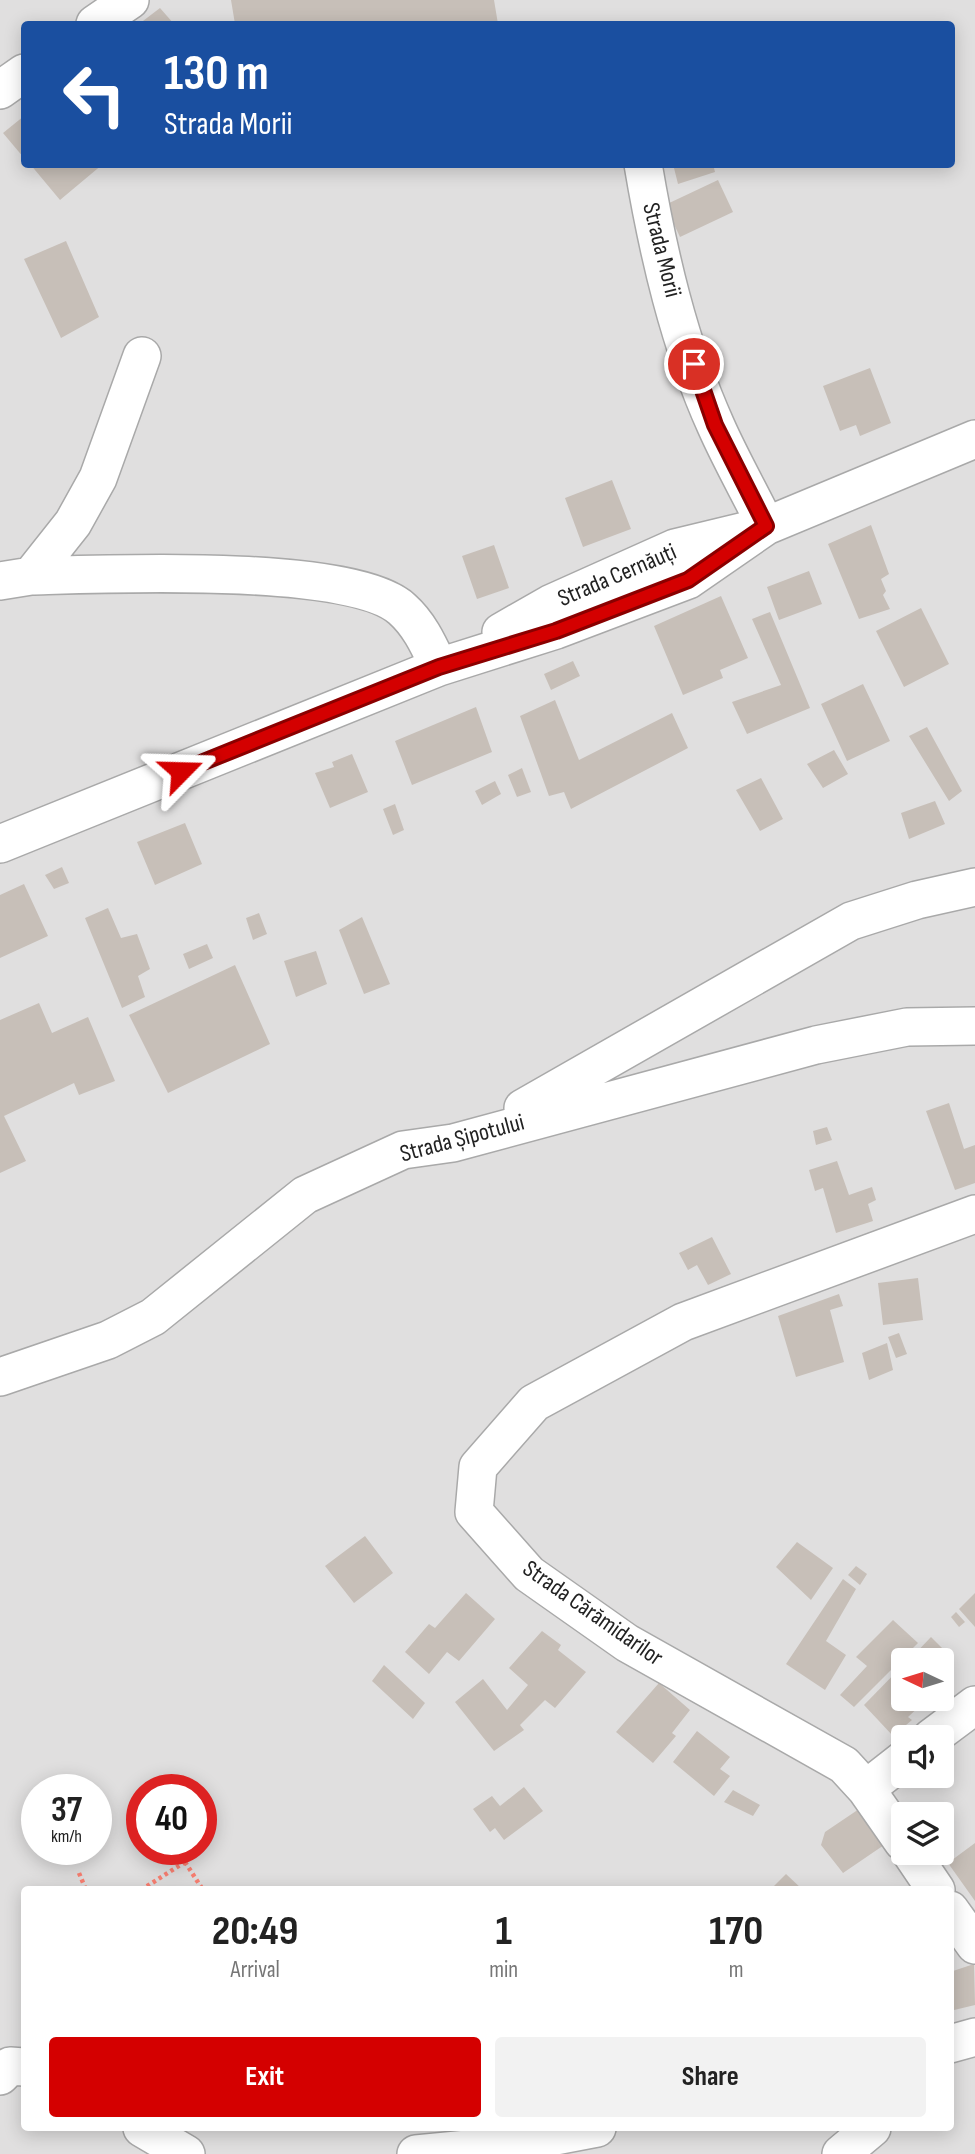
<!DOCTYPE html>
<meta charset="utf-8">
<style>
body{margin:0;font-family:"Sofia Sans Condensed",sans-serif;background:#f2f2f2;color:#222;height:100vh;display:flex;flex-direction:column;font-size:26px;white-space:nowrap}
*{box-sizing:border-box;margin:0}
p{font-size:23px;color:#767676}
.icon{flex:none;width:38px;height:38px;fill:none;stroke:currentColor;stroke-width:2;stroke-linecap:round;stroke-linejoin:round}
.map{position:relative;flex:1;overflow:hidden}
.side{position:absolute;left:21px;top:1886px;width:933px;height:245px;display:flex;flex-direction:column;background:#fff;border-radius:7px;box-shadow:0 4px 18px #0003}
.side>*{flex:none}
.top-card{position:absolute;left:21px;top:21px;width:934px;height:147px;border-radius:7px;box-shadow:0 4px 18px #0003;background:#1a4fa0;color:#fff;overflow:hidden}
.needle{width:46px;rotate:274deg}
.tools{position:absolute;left:891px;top:1648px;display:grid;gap:14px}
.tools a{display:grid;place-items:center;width:63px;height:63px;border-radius:7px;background:#fff;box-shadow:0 4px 18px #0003;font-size:35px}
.speed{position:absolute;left:21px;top:1774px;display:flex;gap:14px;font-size:35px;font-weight:700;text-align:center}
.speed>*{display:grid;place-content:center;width:91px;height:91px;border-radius:50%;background:#fff;box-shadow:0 4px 18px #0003;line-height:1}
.speed small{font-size:18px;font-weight:400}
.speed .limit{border:10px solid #d22;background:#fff;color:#111}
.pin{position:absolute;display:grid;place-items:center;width:60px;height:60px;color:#fff;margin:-30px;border:4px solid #fff;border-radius:50%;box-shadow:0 2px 7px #0007}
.me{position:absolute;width:77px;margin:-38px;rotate:68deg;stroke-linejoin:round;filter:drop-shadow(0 0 5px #0008)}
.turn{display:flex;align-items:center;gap:24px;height:147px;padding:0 28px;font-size:32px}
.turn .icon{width:91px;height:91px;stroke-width:2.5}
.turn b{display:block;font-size:49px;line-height:60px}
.eta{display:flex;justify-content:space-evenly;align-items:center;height:119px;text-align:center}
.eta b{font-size:42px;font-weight:700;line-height:49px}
.primary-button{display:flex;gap:14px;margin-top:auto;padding:14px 28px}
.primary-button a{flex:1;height:80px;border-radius:7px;background:#d40000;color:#fff;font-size:28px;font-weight:700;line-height:80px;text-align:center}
.primary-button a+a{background:#f2f2f2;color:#222}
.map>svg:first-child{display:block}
</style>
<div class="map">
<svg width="975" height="2154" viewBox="0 0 975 2154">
<rect width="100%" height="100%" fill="#f2efe9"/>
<!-- residential -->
<path fill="#e0dfdf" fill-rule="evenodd" d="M0,0H975V2154H0ZM24,24H952V164H24ZM903,1661H942V1699H903ZM903,1738H942V1776H903ZM37,1790H96V1850H37ZM142,1790H201V1850H142ZM903,1815H942V1853H903ZM24,1890H950V2128H24Z"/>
<!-- building -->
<path fill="#c7bfb8" d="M231,0H494L498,24H235Z
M160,8L174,24H139Z
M24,116V158L3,133Z
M30,164H103L60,200Z
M673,164H713L715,172L678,184Z
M718,180L733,212L680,237L665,205Z
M66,241L99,317L61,338L24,259Z
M870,368L891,423L860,436L856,425L840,431L823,386Z
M612,480L631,529L583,547L565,498Z
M871,525L889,574L881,579L886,591L883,595L890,609L859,619L828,544Z
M494,545L509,588L477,599L462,556Z
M809,571L822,604L779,620L767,587Z
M721,596L748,658L720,670L723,678L683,695L654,626Z
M921,608L949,664L904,687L876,631Z
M770,612L810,708L747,734L732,702L781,685L752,619Z
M573,661L580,676L551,690L544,674Z
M863,684L890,741L847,761L821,704Z
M555,700L579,760L672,713L688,748L571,809L564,792L549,796L520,716Z
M476,707L492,752L412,785L395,741Z
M927,727L962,791L949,801L909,736Z
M834,750L848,774L823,788L807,764Z
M352,754L368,792L330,808L315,773L334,767L332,762Z
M522,768L531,792L517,797L508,775Z
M761,778L783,819L760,831L736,790Z
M495,781L501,794L482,805L475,791Z
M935,801L945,824L909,839L901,813Z
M395,804L404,830L393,835L383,809Z
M185,823L202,864L155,885L137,842Z
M62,867L69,883L54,889L45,875Z
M24,884L48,936L0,958V895Z
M108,908L121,938L137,934L150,969L138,976L145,997L122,1008L85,918Z
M259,913L267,934L253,940L246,918Z
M362,917L390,984L364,994L339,930Z
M207,944L213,958L189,969L183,954Z
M316,951L327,984L296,997L284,961Z
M235,965L270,1044L168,1093L129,1015Z
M39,1003L52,1033L88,1017L115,1081L79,1095L74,1083L4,1116L26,1161L0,1173V1020Z
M949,1103L964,1149L975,1145V1183L955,1190L926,1111Z
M827,1127L832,1140L816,1145L813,1131Z
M837,1161L849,1195L872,1187L876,1200L868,1204L873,1221L836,1233L823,1188L815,1191L809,1170Z
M712,1237L731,1274L708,1285L697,1265L688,1270L679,1253Z
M918,1278L923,1320L883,1325L878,1283Z
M839,1294L843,1306L830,1310L844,1362L796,1377L778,1316Z
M899,1333L907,1354L896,1358L888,1337Z
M887,1343L893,1370L869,1380L862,1353Z
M365,1536L393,1573L354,1603L325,1566Z
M797,1542L833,1568L811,1600L776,1567Z
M856,1566L867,1574L860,1585L848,1575Z
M843,1579L856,1589L826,1641L846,1655L825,1690L786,1664Z
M466,1593L495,1619L459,1661L447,1652L429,1674L405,1652L429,1624L435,1628Z
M975,1593V1627L959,1609Z
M956,1612L965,1622L959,1627L951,1617Z
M893,1620L918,1643L854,1707L840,1695L867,1666L856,1657Z
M542,1631L561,1645L558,1650L586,1672L555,1708L545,1700L520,1725L524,1730L494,1751L455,1702L483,1679L507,1710L528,1685L509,1668Z
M931,1637L948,1654L942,1661H908Z
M384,1665L425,1703L413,1719L372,1681Z
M903,1665V1699H921L923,1703L908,1717L912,1720L893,1736L864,1705Z
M659,1683L690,1710L672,1733L676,1736L653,1763L616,1732Z
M697,1731L730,1757L720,1769L730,1776L714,1796L673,1762Z
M524,1787L543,1811L504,1840L495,1828L490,1832L473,1809L492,1796L500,1806Z
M733,1790L760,1805L753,1816L724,1802Z
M862,1807L887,1843L843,1873L821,1845L825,1832Z
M975,1843V1901L948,1863Z
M786,1874L803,1890H770Z
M974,1964L975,2005L950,2011V1972Z"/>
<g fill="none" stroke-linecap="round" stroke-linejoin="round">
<defs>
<path id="minor" d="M95,24L130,0
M0,90L24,73
M643,164C658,253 679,344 716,426C731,460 750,493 766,526
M31,576L73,523L98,478L142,356
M0,581L31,576C104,574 352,563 402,609C420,625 429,646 439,667
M501,632L550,604L675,548L766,526L975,439
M0,844L439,667L556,630L688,580L766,526
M523,1108L851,921L917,900L975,887
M0,1377L108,1340L153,1317L305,1195L403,1150L453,1143L816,1045L907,1027L975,1026
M931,1738L975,1705
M866,1789L903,1760
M903,1842L866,1789L844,1765L627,1643L529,1574L474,1512L478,1467L534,1403L683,1322L975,1214
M911,1853L936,1890
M950,1910L975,1945
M950,2044L975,2037
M0,2076L10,2066L24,2067
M142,2128L186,2154
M416,2154L509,2145L597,2128
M841,2154L872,2128"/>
</defs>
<!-- minor casing -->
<use href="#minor" stroke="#a9a9a9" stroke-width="40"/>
<!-- path -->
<path stroke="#fa8072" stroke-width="4.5" stroke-dasharray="3.5 3.5" stroke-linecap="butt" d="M185,1862L203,1890
M79,1873L86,1890
M141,1890L185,1862L178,1850"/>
<!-- minor -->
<use href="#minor" stroke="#fff" stroke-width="37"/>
</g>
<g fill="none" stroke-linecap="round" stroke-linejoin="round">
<defs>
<path id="route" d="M181,771L439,667L556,631L688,580L766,526L715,425L694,364"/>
</defs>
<!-- route casing -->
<use href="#route" stroke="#8a0000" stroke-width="18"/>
<!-- route -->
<use href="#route" stroke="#d40000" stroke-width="12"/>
</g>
<g text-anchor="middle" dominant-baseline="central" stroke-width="7" stroke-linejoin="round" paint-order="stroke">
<!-- street labels -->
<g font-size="24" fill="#222" stroke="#fff">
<text transform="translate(662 250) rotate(76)">Strada Morii</text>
<text transform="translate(617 575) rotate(-23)">Strada Cernăuți</text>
<text transform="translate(462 1138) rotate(-15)">Strada Șipotului</text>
<text transform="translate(593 1613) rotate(35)">Strada Cărămidarilor</text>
</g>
</g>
</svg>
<div class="tools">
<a><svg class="needle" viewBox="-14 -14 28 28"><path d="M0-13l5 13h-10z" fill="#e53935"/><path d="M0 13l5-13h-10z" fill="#767676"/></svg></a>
<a><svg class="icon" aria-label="sound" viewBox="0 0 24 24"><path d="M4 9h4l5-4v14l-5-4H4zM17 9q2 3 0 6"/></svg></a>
<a><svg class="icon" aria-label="layers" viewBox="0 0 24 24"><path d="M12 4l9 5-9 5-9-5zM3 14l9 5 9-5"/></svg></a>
</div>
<div class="speed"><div>37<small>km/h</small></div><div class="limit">40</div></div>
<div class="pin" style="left:694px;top:364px;background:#d93025"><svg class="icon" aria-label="arrive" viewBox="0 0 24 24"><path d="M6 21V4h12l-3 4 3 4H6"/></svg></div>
<svg class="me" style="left:181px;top:771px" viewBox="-20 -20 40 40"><path d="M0-17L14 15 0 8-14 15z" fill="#d40000" stroke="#fff" stroke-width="4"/></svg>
<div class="top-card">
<div class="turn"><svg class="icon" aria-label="left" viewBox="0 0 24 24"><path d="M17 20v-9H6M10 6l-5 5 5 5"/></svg><div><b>130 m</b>Strada Morii</div></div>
</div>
<section class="side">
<div class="eta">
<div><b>20:49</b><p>Arrival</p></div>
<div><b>1</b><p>min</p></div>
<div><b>170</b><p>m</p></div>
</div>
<div class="primary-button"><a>Exit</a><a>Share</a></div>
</section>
</div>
